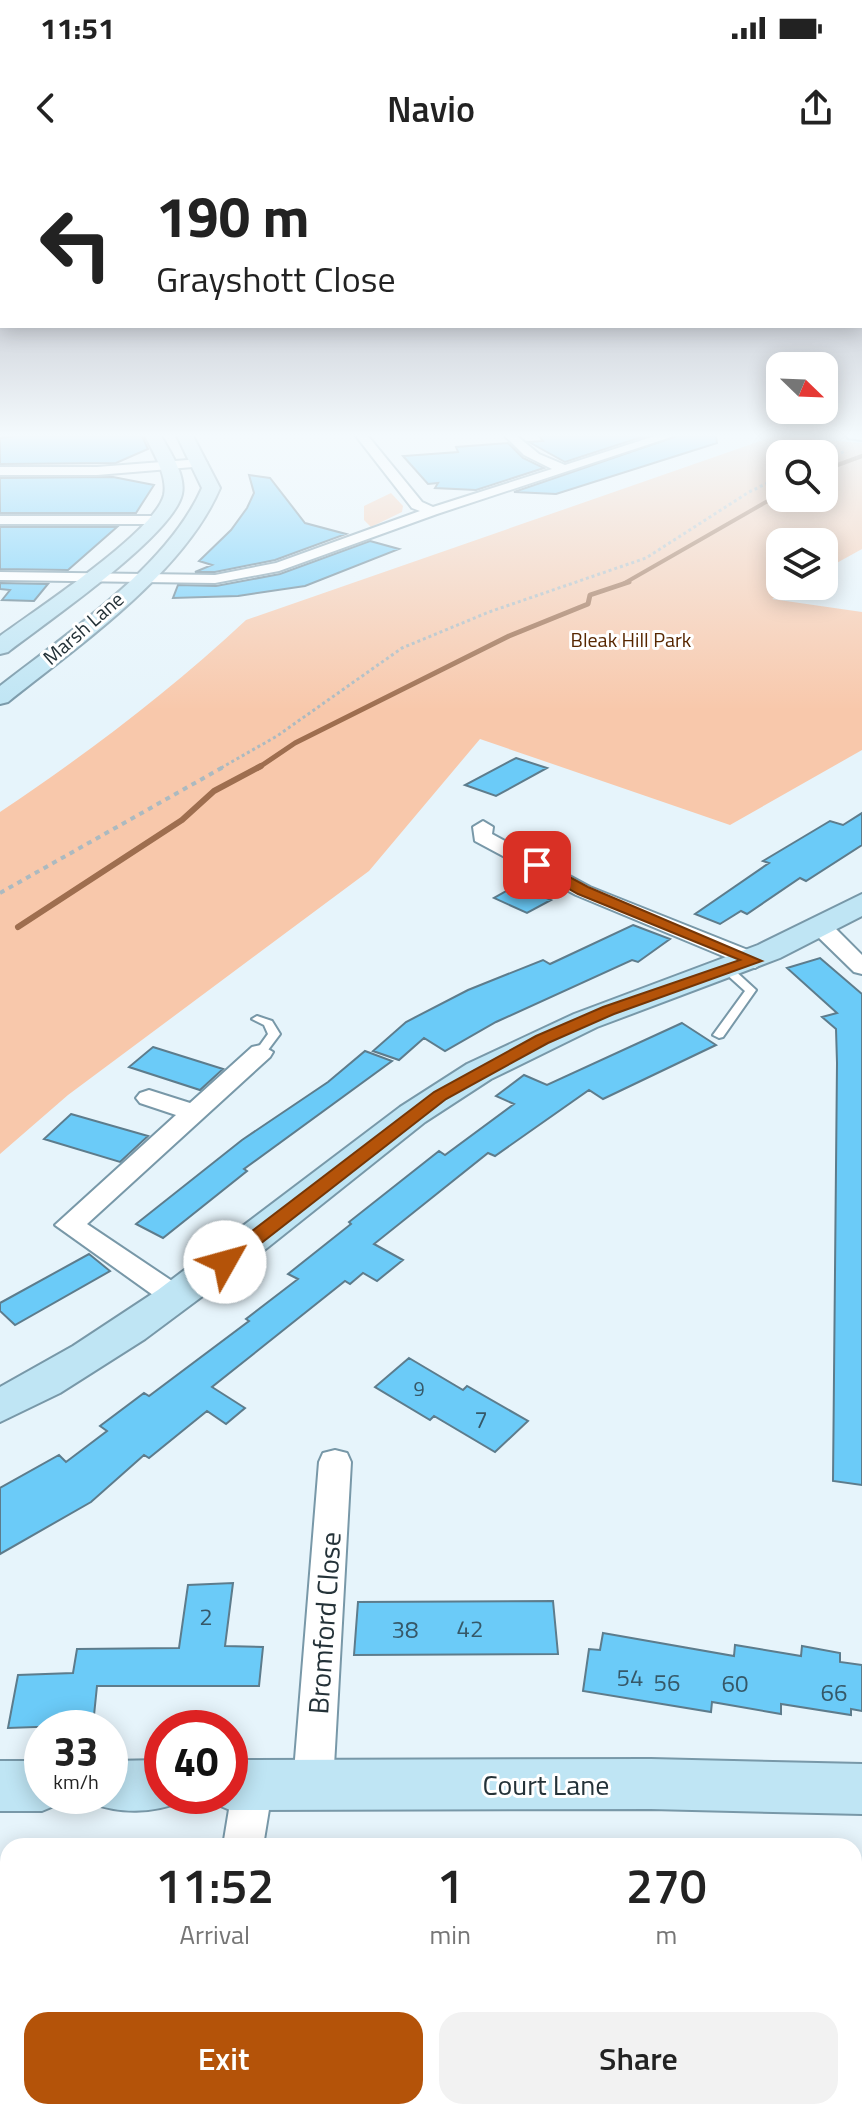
<!DOCTYPE html>
<style>
body{margin:0;font-family:"Titillium Web",sans-serif;background:#f2f2f2;color:#222;height:100vh;display:flex;flex-direction:column;font-size:30px;white-space:nowrap}
*{box-sizing:border-box;margin:0}
p{font-size:26px;color:#767676}
.icon{flex:none;width:44px;height:44px;fill:none;stroke:currentColor;stroke-width:2;stroke-linecap:round;stroke-linejoin:round}
.map{position:relative;flex:1;overflow:hidden}
.drawer{position:absolute;left:0px;top:1678px;width:862px;height:282px;display:flex;flex-direction:column;background:#fff;border-radius:24px 24px 0 0;box-shadow:0 4px 20px #0003}
.drawer>*{flex:none}
.hud{position:absolute;left:0px;top:0px;width:862px;height:168px;box-shadow:0 4px 20px #0003;background:#fff;color:#222;overflow:hidden}
.needle{width:52px;rotate:113deg}
.tools{position:absolute;left:766px;top:192px;display:grid;gap:16px}
.tools a{display:grid;place-items:center;width:72px;height:72px;border-radius:16px;background:#fff;box-shadow:0 4px 20px #0003;font-size:40px}
.speed{position:absolute;left:24px;top:1550px;display:flex;gap:16px;font-size:40px;font-weight:700;text-align:center}
.speed>*{display:grid;place-content:center;width:104px;height:104px;border-radius:50%;background:#fff;box-shadow:0 4px 20px #0003;line-height:1}
.speed small{font-size:20px;font-weight:400}
.speed .limit{border:12px solid #d22;background:#fff;color:#111}
.pin{position:absolute;display:grid;place-items:center;width:68px;height:68px;color:#fff;margin:-34px;border-radius:16px;box-shadow:0 4px 12px #0006}
.me{position:absolute;width:88px;margin:-44px;rotate:52deg;stroke-linejoin:round;filter:drop-shadow(0 0 6px #0008)}
.turn{display:flex;align-items:center;gap:28px;height:168px;padding:0 24px;font-size:36px}
.turn .icon{width:104px;height:104px;stroke-width:2.5}
.turn b{display:block;font-size:56px;line-height:68px}
.eta{display:flex;justify-content:space-evenly;align-items:center;height:136px;text-align:center}
.eta b{font-size:48px;font-weight:600;line-height:56px}
.cta{display:flex;gap:16px;margin-top:auto;padding:16px 24px}
.cta a{flex:1;height:92px;border-radius:24px;background:#b45309;color:#fff;font-size:32px;font-weight:600;line-height:92px;text-align:center}
.cta a+a{background:#f2f2f2;color:#222}
.status{display:flex;justify-content:space-between;align-items:center;height:56px;padding:0 40px;background:#fff;direction:ltr}
.status svg{height:22px;fill:currentColor}
header{display:flex;justify-content:space-between;align-items:center;height:104px;padding:0 24px;background:#fff;font-size:36px;font-weight:600}
.map>svg:first-child{display:block}
</style>
<div class="status"><b>11:51</b><svg viewBox="0 0 49 12"><path d="M0 12V9h3v3zM5 12V6h3v6zM10 12V3h3v9zM15 12V0h3v12zM26 1h20v11H26zM47 4h2v5h-2z"/></svg></div>
<header><svg class="icon" aria-label="back" viewBox="0 0 24 24"><path d="M15 5l-7 7 7 7"/></svg>Navio<svg class="icon" aria-label="share" viewBox="0 0 24 24"><path d="M12 15V3M7 8l5-5 5 5M5 13v7h14v-7"/></svg></header>
<div class="map">
<svg width="862" height="1959" viewBox="0 0 862 1959">
<rect width="100%" height="100%" fill="#e6f4fb"/>
<!-- green -->
<path fill="#f8c8ab" fill-rule="evenodd" d="M775,276L862,283V389L824,410V382H780V426H795L772,439L862,452V590L730,665L480,579L369,711L68,935L0,994V652C88,593 169,532 246,460ZM780,294H824V338H780Z
M391,333L403,346L402,352L371,367L364,360V346Z"/>
<g fill="none" stroke-linecap="round" stroke-linejoin="round">
<!-- stream-far2 -->
<path stroke="#9e6e4f" stroke-width="4" d="M824,310L862,296
M623,424L780,334"/>
<!-- stream-far1 -->
<path stroke="#9e6e4f" stroke-width="5" d="M258,608L295,583L509,476L588,444L590,435L629,422"/>
<!-- stream -->
<path stroke="#9e6e4f" stroke-width="6" d="M18,767L182,660L214,631L261,606"/>
</g>
<!-- building -->
<path fill="#6bcbf8" stroke="#5d7c8c" stroke-width="2" d="M15,276H142L148,289L116,303L0,304V278Z
M539,276H645L565,302L529,282L543,281Z
M677,276H716L717,283L556,334L514,332Z
M508,283L523,298L544,308L476,330L435,328L438,323L428,324L403,296L458,292L456,287Z
M249,315L270,318L305,363L346,374L275,400L215,412H195L212,405L199,401L231,370L247,348L254,333Z
M113,317L154,325L136,353H0V318Z
M0,367H117L68,410L0,409Z
M370,381L399,389L305,426L238,436L173,438L178,425L216,426L280,414Z
M0,423L48,424L34,441L2,440L10,430L0,429Z
M516,598L547,608L496,636L465,625Z
M862,653V685L806,721L800,718L747,754L741,751L720,764L695,754L769,703L763,701L830,661L843,665Z
M517,725L551,740L527,753L494,738Z
M633,765L670,779L638,802L632,800L496,862L445,891L424,878L399,900L373,891L406,862L468,830L543,800L550,804Z
M820,798L862,834V1325L833,1321L837,903L836,869L822,857L837,853L787,808Z
M682,863L716,885L603,939L589,930L495,996L488,993L374,1084L403,1100L377,1121L363,1113L350,1124L345,1121L212,1227L245,1248L226,1264L207,1251L149,1298L144,1295L91,1342L0,1394V1328L59,1295L66,1302L107,1271L100,1266L144,1233L149,1236L249,1161L246,1159L298,1119L288,1114L351,1064L349,1062L439,991L445,995L514,944L496,936L524,915L547,925Z
M153,887L223,909L200,930L129,907Z
M365,891L392,901L244,1009L247,1011L163,1078L136,1064L242,980L328,922Z
M71,954L148,976L120,1002L44,979Z
M89,1094L110,1111L15,1165L0,1151V1143Z
M409,1198L463,1230L467,1226L528,1261L495,1292L434,1256L430,1260L375,1227Z
M233,1423L225,1486L263,1487L259,1526H97L93,1565L8,1568L18,1515L73,1513L77,1489L179,1488L188,1425Z
M553,1441L558,1494L354,1495L358,1442Z
M603,1473L734,1496L735,1485L801,1496L802,1486L840,1493V1502L862,1505V1551L851,1549V1555L781,1544V1554L712,1542L711,1552L583,1531L589,1489L600,1490Z"/>
<g fill="none" stroke-linecap="round" stroke-linejoin="round">
<defs>
<path id="lane" d="M728,807L732,808L756,830L723,877L719,878L713,875L745,831L724,812L723,810Z
M257,856L272,861L280,874L265,894L261,895L255,892L268,874L264,865L252,859Z"/>
<path id="street" d="M356,276H368L422,342L433,347L552,309L524,295L505,276H517L539,294L565,305L655,276H674L437,354L279,411L215,423L0,420V412L215,415L276,403L420,351L412,348Z
M846,276H862V280L848,278Z
M201,299L207,303L205,306L97,315H0V307H97Z
M0,356H158L165,360L158,364H0Z
M483,661L493,667L492,674L590,727L763,796L766,801L755,808L747,806L576,735L475,681L473,667Z
M823,762L831,764L862,795V814L854,812L815,774L812,769Z
M261,885L273,892L270,897L87,1064L187,1131L192,1138L187,1145L177,1148L167,1145L55,1065L176,955L140,943L136,938L140,933L149,930L190,943L252,887Z
M335,1290L347,1293L351,1302L333,1624L327,1637L313,1642L299,1637L293,1624L319,1302L323,1293Z
M253,1607L267,1612L273,1625L263,1686H223L233,1625L239,1612Z
M103,1952H149L146,1959H100Z"/>
<path id="secondary" d="M145,276H161C170,292 186,315 182,334C173,376 45,463 8,492L0,494V476C34,451 155,372 164,335C168,316 153,292 145,276Z
M177,276H193L220,328C184,413 79,485 8,542L0,544V526C67,474 168,406 202,328Z
M862,734V756L780,798L597,867L491,919L425,962L267,1088L145,1179L60,1233L0,1262V1227L73,1186L158,1130L400,947L467,904L574,854L758,785Z
M651,1599L862,1604V1654L651,1649L230,1650L211,1642L208,1636H230V1600Z
M162,1600V1636H184L181,1642C153,1653 120,1654 91,1643L87,1636H110V1601Z
M0,1601H42V1636H65L61,1643L42,1651H0Z"/>
</defs>
<!-- lane casing -->
<use href="#lane" stroke="#7898a8" stroke-width="4"/>
<!-- street casing -->
<use href="#street" stroke="#7898a8" stroke-width="4"/>
<!-- secondary casing -->
<use href="#secondary" stroke="#7898a8" stroke-width="4"/>
<!-- path-far1 -->
<path stroke="#acbac0" stroke-width="3" stroke-dasharray="3 3" stroke-linecap="butt" d="M818,288L837,286
M824,299L846,291
M221,608L277,576L402,488L489,452L646,398L749,332L780,317"/>
<!-- path -->
<path stroke="#acbac0" stroke-width="4" stroke-dasharray="5 5" stroke-linecap="butt" d="M0,733L225,606"/>
<!-- lane -->
<use href="#lane" fill="#fff" fill-rule="evenodd"/>
<!-- street -->
<use href="#street" fill="#fff" fill-rule="evenodd"/>
<!-- secondary -->
<use href="#secondary" fill="#bfe5f4" fill-rule="evenodd"/>
</g>
<!-- sky -->
<linearGradient id="sky" x2="0" y2="1"><stop stop-color="#9fa2af"/><stop offset="0.5" stop-color="#f4fafd"/><stop offset="1" stop-color="#f4fafd" stop-opacity="0"/></linearGradient>
<rect width="862" height="550" fill="url(#sky)"/>
<!-- route -->
<path fill="#b45309" stroke="#753606" stroke-width="2" d="M532,702H542L588,727L762,801L614,854L548,883L446,939L232,1106H218L215,1102L218,1097L434,932L536,876L603,847L740,800L578,734L532,708Z"/>
<g text-anchor="middle" dominant-baseline="central" stroke-width="6" stroke-linejoin="round" paint-order="stroke">
<!-- far-street labels -->
<g font-size="20" fill="#243238" stroke="#fff">
<text transform="translate(83 468) rotate(-41)">Marsh Lane</text>
</g>
<!-- far-park labels -->
<g font-size="20" fill="#572701" stroke="#fff">
<text x="631" y="479">Bleak Hill Park</text>
</g>
<!-- number labels -->
<g font-size="20" fill="#365868">
<text x="419" y="1228">9</text>
</g>
<!-- near-number labels -->
<g font-size="24" fill="#365868">
<text x="481" y="1259">7</text>
<text x="206" y="1456">2</text>
<text x="470" y="1468">42</text>
<text x="405" y="1469">38</text>
<text x="630" y="1517">54</text>
<text x="667" y="1522">56</text>
<text x="735" y="1523">60</text>
<text x="834" y="1532">66</text>
</g>
<!-- near-street labels -->
<g font-size="28" fill="#243238" stroke="#fff">
<text transform="translate(324 1463) rotate(-86)">Bromford Close</text>
<text x="546" y="1624">Court Lane</text>
</g>
</g>
</svg>
<div class="tools">
<a><svg class="needle" viewBox="-14 -14 28 28"><path d="M0-13l5 13h-10z" fill="#e53935"/><path d="M0 13l5-13h-10z" fill="#767676"/></svg></a>
<a><svg class="icon" aria-label="search" viewBox="0 0 24 24"><circle cx="10" cy="10" r="6"/><path d="M15 15l6 6"/></svg></a>
<a><svg class="icon" aria-label="layers" viewBox="0 0 24 24"><path d="M12 4l9 5-9 5-9-5zM3 14l9 5 9-5"/></svg></a>
</div>
<div class="speed"><div>33<small>km/h</small></div><div class="limit">40</div></div>
<div class="pin" style="left:537px;top:705px;background:#d93025"><svg class="icon" aria-label="arrive" viewBox="0 0 24 24"><path d="M6 21V4h12l-3 4 3 4H6"/></svg></div>
<svg class="me" style="left:225px;top:1102px" viewBox="-20 -20 40 40"><circle r="19" fill="#fff"/><path d="M0-13L10 11 0 6-10 11z" fill="#b45309"/></svg>
<div class="hud">
<div class="turn"><svg class="icon" aria-label="left" viewBox="0 0 24 24"><path d="M17 20v-9H6M10 6l-5 5 5 5"/></svg><div><b>190 m</b>Grayshott Close</div></div>
</div>
<section class="drawer">
<div class="eta">
<div><b>11:52</b><p>Arrival</p></div>
<div><b>1</b><p>min</p></div>
<div><b>270</b><p>m</p></div>
</div>
<div class="cta"><a>Exit</a><a>Share</a></div>
</section>
</div>
